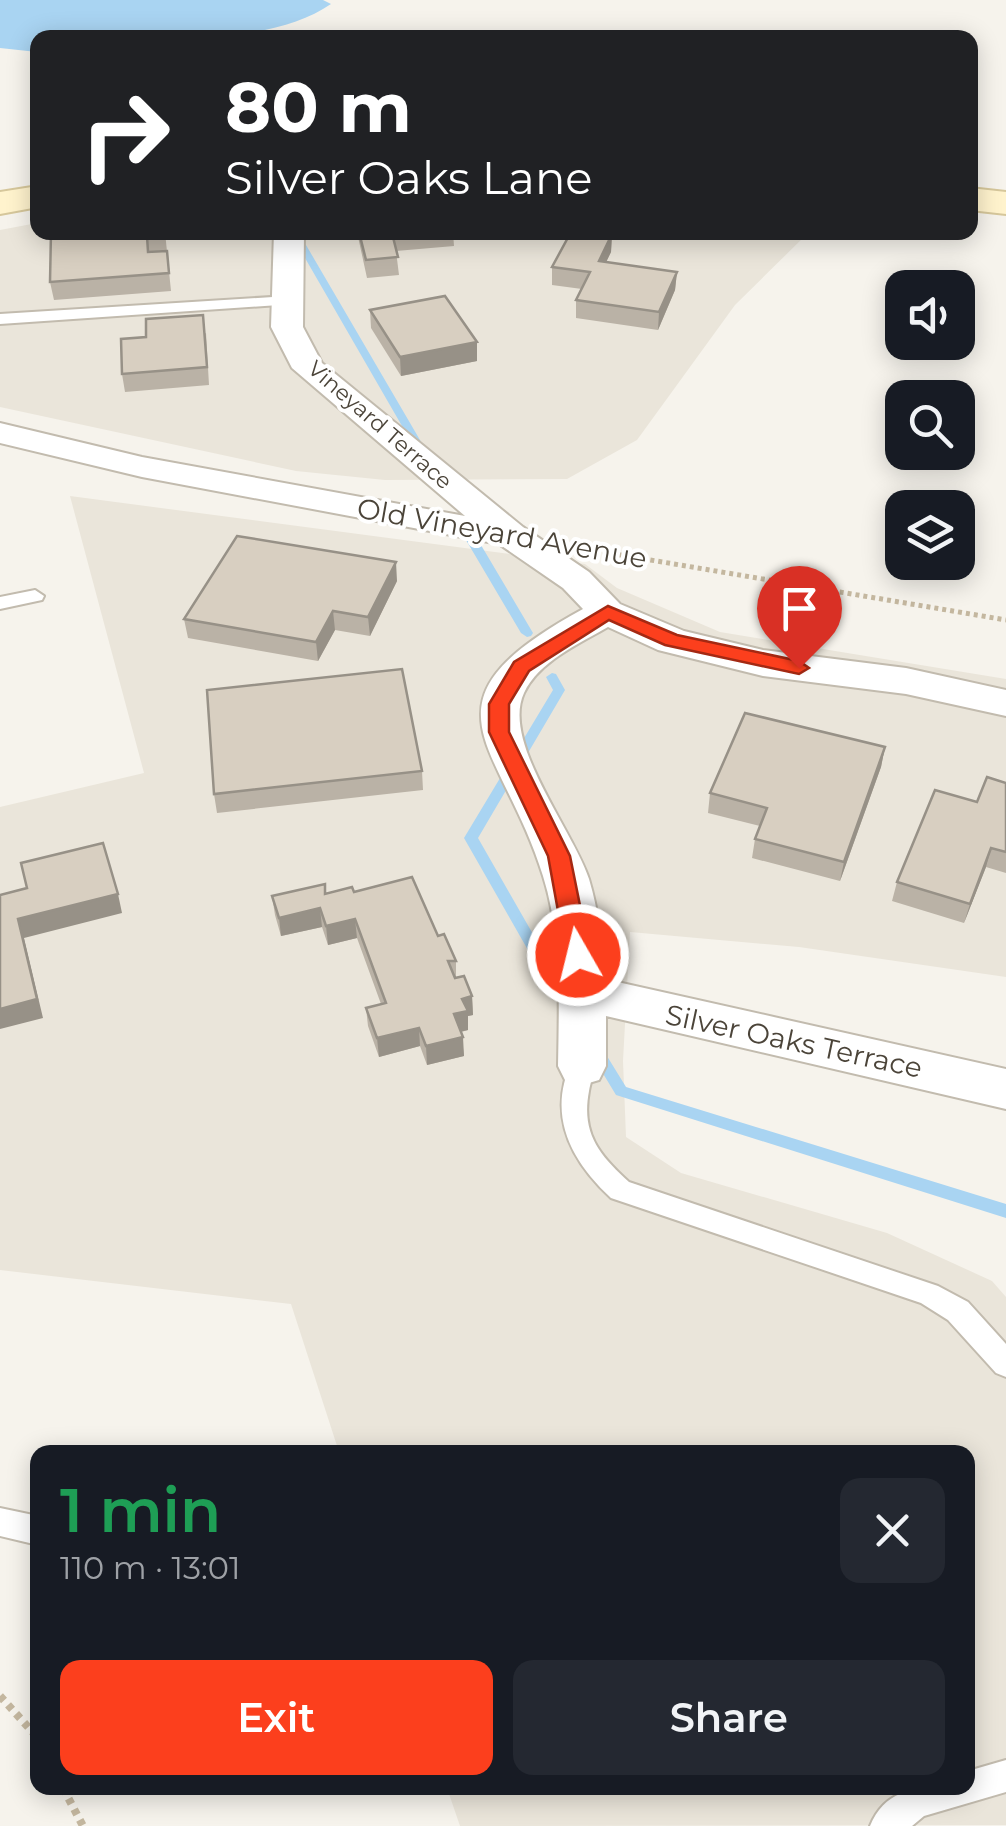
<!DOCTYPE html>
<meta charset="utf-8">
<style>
body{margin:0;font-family:Montserrat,sans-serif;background:#242831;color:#f1f3f6;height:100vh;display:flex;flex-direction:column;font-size:38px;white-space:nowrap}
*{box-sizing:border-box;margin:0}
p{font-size:32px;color:#9ea1a6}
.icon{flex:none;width:55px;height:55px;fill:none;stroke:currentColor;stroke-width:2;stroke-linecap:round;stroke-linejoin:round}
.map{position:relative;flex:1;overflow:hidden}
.side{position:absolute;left:30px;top:1445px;width:945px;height:350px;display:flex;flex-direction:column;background:#171b24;border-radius:20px;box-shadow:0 5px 25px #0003}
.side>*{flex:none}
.hud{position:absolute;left:30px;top:30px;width:948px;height:210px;border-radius:20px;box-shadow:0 5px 25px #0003;background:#202124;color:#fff;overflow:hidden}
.tools{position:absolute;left:885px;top:270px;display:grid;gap:20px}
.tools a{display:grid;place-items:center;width:90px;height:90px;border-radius:20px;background:#171b24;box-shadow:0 5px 25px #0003;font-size:50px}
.pin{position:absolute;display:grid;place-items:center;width:85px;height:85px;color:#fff;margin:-102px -42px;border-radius:50% 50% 50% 0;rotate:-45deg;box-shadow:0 0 10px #0007}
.pin .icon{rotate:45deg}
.me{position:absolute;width:110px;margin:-55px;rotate:352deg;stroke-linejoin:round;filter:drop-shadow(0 0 8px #0008)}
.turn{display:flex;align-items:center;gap:35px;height:210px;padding:0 30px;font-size:45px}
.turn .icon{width:130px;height:130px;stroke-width:2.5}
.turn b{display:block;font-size:70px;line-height:85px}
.round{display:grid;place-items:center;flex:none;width:105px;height:105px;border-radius:20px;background:#242831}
.headline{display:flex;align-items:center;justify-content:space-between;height:170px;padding:0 30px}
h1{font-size:60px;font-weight:600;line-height:75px;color:#1e9e55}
.action{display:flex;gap:20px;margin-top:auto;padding:20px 30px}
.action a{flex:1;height:115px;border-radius:20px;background:#fc3f1d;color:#fff;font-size:40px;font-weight:600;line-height:115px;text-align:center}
.action a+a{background:#242831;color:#f1f3f6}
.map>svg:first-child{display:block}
</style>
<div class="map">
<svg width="1006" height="1826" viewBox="0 0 1006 1826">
<rect width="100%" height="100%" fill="#f6f3ec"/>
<!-- residential -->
<path fill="#eae5da" d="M37,223L38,232L808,233L735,305L637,440L567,479L385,480L296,471L0,407V230Z
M70,496L585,564L617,588L720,632L1006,679V977L799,947L630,932L623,1061L626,1137L681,1173L887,1233L992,1281L1006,1297V1825L460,1826L447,1788H968V1452H339L291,1304L0,1270V807L144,773Z"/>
<!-- water -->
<path fill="#a9d4f2" d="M0,0H323L331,4C261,52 121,38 38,38L37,52L0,48Z"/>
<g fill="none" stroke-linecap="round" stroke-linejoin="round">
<!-- stream -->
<path fill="#a9d4f2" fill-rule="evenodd" d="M290,232L299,233L427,452L426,454L422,455L417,452Z
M472,537L478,540L533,633L531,636L527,637L521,633L466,540Z
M552,673L556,674L565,690L478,838L573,1004L571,1008H561L464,838L553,690L546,677Z
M597,1046L602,1048L626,1087L1006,1204V1218L616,1095L590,1052L592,1048Z"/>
<defs>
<path id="lane" d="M288,296L293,298V304L0,324V314Z
M35,590L44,596L42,600L0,609V597Z
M582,1056L591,1059C596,1070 591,1079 589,1091C581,1133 599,1155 629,1182L938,1286L968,1302L1006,1344V1377L996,1373L948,1320L921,1303L611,1198C570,1160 546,1114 573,1059Z
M0,1508L38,1516V1545L0,1536Z
M1006,1760V1792L924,1816L912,1826H870C888,1782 928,1788 968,1788V1771Z"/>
<path id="street" d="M274,232H304L303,327L322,363L523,527L589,572L620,604L684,631L763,650L906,668L1006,690V716L906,694L763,676L658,650L608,627C580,643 538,662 524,693C501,742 573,830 589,879C599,912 602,945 604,979L1006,1069V1109L606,1016V1066L599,1080L582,1085L565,1080L558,1066C559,1003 562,936 543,876C501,740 409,704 583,609L563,588L499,544L142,477L0,443V423L142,457L465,516L292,368L271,327Z"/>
<path id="secondary" d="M38,186V207L0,214V192Z
M970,188L1006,192V214L970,210Z"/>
</defs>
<!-- lane casing -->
<use href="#lane" stroke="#c2bbae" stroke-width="4"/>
<!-- street casing -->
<use href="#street" stroke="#c2bbae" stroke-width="4"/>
<!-- secondary casing -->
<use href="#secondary" stroke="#d6c79b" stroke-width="4"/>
<!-- path-far1 -->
<path stroke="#c4b79f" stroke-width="5" stroke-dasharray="4 4" stroke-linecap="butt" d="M603,552L1006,620"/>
<!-- path -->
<path stroke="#c4b79f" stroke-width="8" stroke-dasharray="6 6" stroke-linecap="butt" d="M0,1696L38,1738
M63,1788L83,1826"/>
<!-- lane -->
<use href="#lane" fill="#fff" fill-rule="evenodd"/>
<!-- street -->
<use href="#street" fill="#fff" fill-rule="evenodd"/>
<!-- secondary -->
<use href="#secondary" fill="#fff3cd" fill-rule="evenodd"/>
</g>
<!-- wall -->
<path fill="#bab2a6" d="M51,232H165L171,291L54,300L50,282Z
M357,232H453L454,246L396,251L399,275L367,278Z
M612,234L611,252L606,262L677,272L675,290L658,330L576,318V300L582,289L552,285V267Z
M370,310L477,361L401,376L371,328Z
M206,333L209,385L125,392L122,374Z
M397,581L370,636L335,630L318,661L188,638L184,619Z
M885,747L881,767L840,881L752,858L755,839L760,826L708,813L710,793Z
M422,771L423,790L217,813L214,794Z
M1006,783V873L986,867L964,923L892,901L897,882L977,802Z
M354,892L438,936L456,961V977L472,996L473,1015L468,1016V1030L461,1032L464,1056L427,1065L420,1046L379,1057L368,1026L366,1008L381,1004L357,938L328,945L322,927L281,936L275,915L272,896Z"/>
<!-- shaded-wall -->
<path fill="#979187" d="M612,234L611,252L598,279L599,261Z
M677,272L675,290L658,330L659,312Z
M477,342V361L401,376L400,357Z
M396,562L397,581L370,636L368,617Z
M333,611L335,630L318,661L316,642Z
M885,747L881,767L840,881L844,862Z
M991,848L986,867L964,923L970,904Z
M118,894L122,913L24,938L43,1018L0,1029V1009L18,919Z
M320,908L322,927L281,936L279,918Z
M355,919L357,938L328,945L326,926Z
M472,996L473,1015L468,1016V1030L455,1033L454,1014L462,999Z
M419,1028L420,1046L379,1057L377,1038Z
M463,1037L464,1056L427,1065L426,1046Z"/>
<!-- building -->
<path fill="#d8cfc1" stroke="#979187" stroke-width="2.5" d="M51,232H164V235L147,236L148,252L167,251L169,273L50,282Z
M359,232H399L392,233L398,257L366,260Z
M571,232L612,234L599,261L677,272L659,312L576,300L590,272L552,267Z
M445,296L477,342L400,357L370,310Z
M203,315L207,367L122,374L121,339L146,337V319Z
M237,536L396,562L368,617L333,611L316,642L184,619Z
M402,669L422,771L214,794L207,690Z
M745,713L885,747L844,862L755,839L767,808L710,793Z
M987,777L1006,783V852L991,848L970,904L897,882L935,790L977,802Z
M103,843L118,894L18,919L37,999L0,1009V895L27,888L21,863Z
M412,877L438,936L444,934L456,961H448L455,978L464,976L472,996L462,999L468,1011L454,1014L463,1037L426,1046L419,1028L377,1038L366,1008L386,1003L355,919L326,926L320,908L279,918L272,896L325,884V894L352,887L354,892Z"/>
<!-- route -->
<path fill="#fc3f1d" stroke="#a42913" stroke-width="2.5" d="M608,606L677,635L799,661L809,668L799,674L665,645L609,620L529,671L509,704V732L570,856L590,955L578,964L566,955L548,856L489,732V704L514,662Z"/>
<g text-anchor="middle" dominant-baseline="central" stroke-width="8" stroke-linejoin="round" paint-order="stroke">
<!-- far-street labels -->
<g font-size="22" fill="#4b4439" stroke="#fff">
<text transform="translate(380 425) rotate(41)">Vineyard Terrace</text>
</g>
<!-- street labels -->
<g font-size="28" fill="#4b4439" stroke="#fff">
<text transform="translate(502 533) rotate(10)">Old Vineyard Avenue</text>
<text transform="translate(794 1041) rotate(12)">Silver Oaks Terrace</text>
</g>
</g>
</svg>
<div class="tools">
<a><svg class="icon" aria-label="sound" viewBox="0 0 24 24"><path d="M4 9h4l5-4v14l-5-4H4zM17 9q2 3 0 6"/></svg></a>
<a><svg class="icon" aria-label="search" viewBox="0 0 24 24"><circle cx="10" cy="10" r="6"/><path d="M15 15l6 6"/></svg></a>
<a><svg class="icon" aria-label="layers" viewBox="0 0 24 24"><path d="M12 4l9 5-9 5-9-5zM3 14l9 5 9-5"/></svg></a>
</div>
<div class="pin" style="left:799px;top:668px;background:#d93025"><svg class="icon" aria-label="arrive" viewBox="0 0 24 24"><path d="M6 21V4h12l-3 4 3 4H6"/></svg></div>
<svg class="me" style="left:578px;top:955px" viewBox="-20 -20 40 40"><circle r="17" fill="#fc3f1d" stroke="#fff" stroke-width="3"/><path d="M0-11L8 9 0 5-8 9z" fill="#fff"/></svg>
<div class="hud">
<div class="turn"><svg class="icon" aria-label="right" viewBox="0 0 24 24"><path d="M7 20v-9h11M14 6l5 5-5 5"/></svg><div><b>80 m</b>Silver Oaks Lane</div></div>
</div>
<section class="side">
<div class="headline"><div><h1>1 min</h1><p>110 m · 13:01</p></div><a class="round"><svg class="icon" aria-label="close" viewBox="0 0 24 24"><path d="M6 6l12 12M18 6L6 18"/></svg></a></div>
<div class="action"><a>Exit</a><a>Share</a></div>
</section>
</div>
